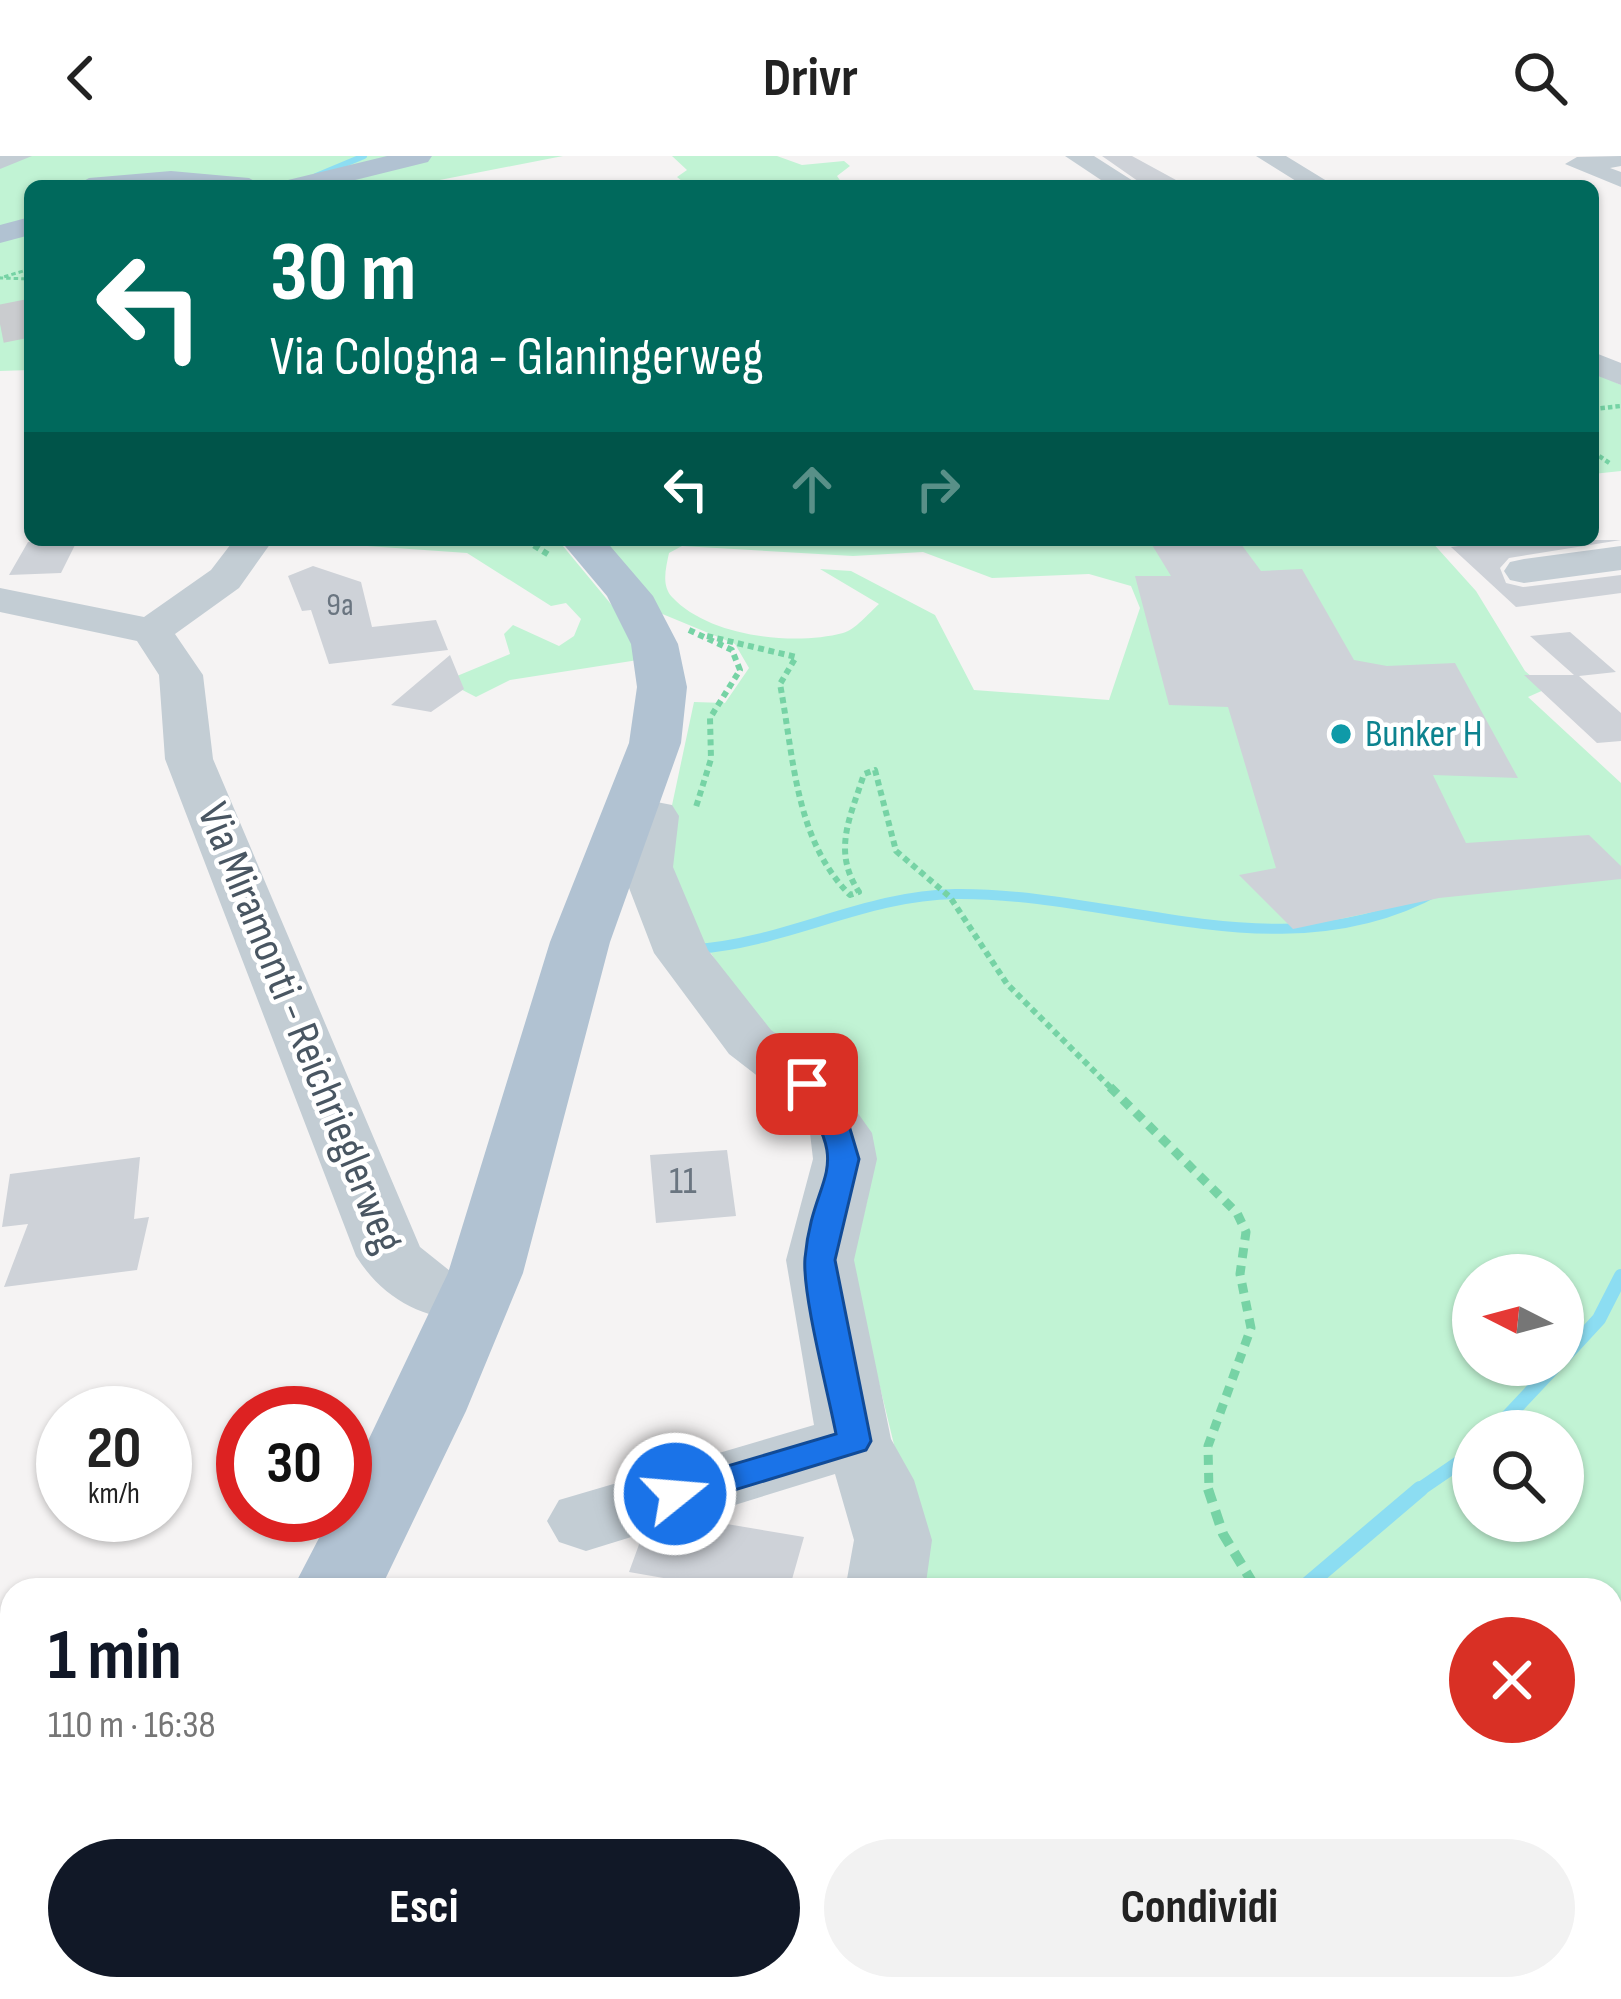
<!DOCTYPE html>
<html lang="it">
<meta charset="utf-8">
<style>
body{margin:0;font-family:"Sofia Sans Condensed",sans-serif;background:#f2f2f2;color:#222;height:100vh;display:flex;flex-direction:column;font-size:45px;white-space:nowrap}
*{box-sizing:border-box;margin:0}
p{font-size:39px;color:#767676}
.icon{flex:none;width:66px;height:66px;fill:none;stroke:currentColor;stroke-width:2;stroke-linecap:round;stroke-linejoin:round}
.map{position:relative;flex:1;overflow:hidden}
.drawer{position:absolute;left:0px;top:1422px;width:1623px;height:423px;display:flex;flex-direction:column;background:#fff;border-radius:36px 36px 0 0;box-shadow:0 3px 9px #0004}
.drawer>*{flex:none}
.guide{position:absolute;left:24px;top:24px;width:1575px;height:366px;border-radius:18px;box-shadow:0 3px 9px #0004;background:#00695c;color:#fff;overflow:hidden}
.needle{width:78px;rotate:276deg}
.fabs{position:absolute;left:1452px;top:1098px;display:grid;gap:24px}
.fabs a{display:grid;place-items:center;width:132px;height:132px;border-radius:50%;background:#fff;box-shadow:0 3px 9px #0004;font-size:60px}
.speed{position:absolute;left:36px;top:1230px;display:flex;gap:24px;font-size:60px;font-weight:700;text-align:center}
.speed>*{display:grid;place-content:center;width:156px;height:156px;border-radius:50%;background:#fff;box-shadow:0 3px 9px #0004;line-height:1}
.speed small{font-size:30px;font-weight:400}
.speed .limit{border:18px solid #d22;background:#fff;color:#111}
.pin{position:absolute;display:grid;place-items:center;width:102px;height:102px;color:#fff;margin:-51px;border-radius:24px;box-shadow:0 6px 18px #0006}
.me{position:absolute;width:132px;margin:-66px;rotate:73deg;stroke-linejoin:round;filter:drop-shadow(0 0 9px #0008)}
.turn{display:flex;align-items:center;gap:42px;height:252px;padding:0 48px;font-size:54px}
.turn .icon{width:156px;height:156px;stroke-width:2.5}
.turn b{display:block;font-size:84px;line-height:102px}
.lanes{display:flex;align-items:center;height:114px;padding:0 48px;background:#0003;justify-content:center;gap:60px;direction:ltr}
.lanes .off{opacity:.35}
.round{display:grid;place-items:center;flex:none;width:126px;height:126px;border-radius:63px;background:#f2f2f2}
.summary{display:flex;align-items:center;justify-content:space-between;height:204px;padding:0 48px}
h1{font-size:72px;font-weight:700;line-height:90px;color:#111827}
.action{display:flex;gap:24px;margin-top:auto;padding:24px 48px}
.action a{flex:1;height:138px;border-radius:72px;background:#111827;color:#fff;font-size:48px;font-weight:700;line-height:138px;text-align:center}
.action a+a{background:#f2f2f2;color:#222}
header{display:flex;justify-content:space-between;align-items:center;height:156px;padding:0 48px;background:#fff;font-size:54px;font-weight:700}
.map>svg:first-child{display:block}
</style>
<header><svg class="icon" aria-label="back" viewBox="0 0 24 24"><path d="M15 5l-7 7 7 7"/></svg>Drivr<svg class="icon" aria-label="search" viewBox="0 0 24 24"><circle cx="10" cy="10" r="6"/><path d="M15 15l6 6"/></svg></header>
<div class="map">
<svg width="1621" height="1843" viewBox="0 0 1621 1843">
<rect width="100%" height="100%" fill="#f5f3f3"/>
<!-- green -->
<path fill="#c1f3d4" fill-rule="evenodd" d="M12,0H563L409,30H30V214L0,215V4Z
M672,0H777L802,9L844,5L850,10L837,20L844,30H688L677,21L687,14Z
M1593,216L1621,229V315L1593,318Z
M355,384H558L629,470L638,504L510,524L476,541L445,525L510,498L504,478L513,469L559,490L574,480L581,463L566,447L551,450L467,397L353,389Z
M601,384H1430L1476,435L1525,515L1546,533L1528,541L1621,627V1646L1611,1637V1434H903L917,1383L851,1112L868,1041L658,715L694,546L725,547L749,512L735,488L660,457ZM682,390L853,400L923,396L992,422L1089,418L1131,430L1140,452L1109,544L974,534L935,459L851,415L820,413L879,448C869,457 855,474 843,477C794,490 709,481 672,441C661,429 666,412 669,397ZM1473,1119H1563V1209H1473ZM1473,1275H1563V1365H1473Z"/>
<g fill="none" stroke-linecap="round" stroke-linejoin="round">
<!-- stream-far3 -->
<path stroke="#8cddf2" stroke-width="6" d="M316,20L364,0"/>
<!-- stream-far2 -->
<path stroke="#8cddf2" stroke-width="10" d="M696,793C785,787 866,739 955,738C1118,736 1285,820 1439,734"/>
<!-- stream-far1 -->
<path stroke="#8cddf2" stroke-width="14" d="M1563,1202L1599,1163L1621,1120
M1494,1275L1556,1209
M1416,1336L1473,1297"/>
<!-- stream -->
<path stroke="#8cddf2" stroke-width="16" d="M1301,1434L1420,1333"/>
</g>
<!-- building -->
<path fill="#ced2d8" d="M1102,0H1132L1187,30H1145Z
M1149,384L1241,388L1261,415L1302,413L1354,504L1387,510L1455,507L1518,622L1433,619L1466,687L1589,679L1621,710V723L1439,742L1293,773L1239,719L1276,712L1228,551L1169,549L1135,420H1171Z
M1505,384H1621L1509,402L1500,412L1506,427L1523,431L1621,419V437L1516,451L1451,391Z
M77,385L61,417L9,419L28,386Z
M313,410L361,426L372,471L436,464L448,494L329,508L311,454L302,455L288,420Z
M1570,476L1616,516L1579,520L1621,557V585L1597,587L1524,519H1574L1530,480Z
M450,499L464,533L431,556L391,549Z
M727,994L736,1060L656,1067L650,999Z
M140,1001L134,1063L149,1061L137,1114L4,1131L28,1068L2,1071L10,1018Z
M703,1364L804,1381L789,1434H732L629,1416L641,1383Z"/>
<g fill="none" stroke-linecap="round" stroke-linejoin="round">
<!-- major-tunnel -->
<path stroke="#cacccf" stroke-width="38" stroke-dasharray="38 18" stroke-linecap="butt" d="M0,168L30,162"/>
<!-- path-far4 -->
<path stroke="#76d3a5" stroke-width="3" stroke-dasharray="4.5 3" stroke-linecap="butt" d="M30,113L0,122L30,123"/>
<!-- path-far3 -->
<path stroke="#76d3a5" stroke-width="4.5" stroke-dasharray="4.5 3" stroke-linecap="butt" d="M1593,253L1621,250
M1593,296L1611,308"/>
<!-- path-far2 -->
<path stroke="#76d3a5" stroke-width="6" stroke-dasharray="6 4.5" stroke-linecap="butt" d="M525,384L549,399
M689,474L732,494L740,514L710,562L711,603L696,651
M707,480L796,501L780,528C794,602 795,684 850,739L859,736C832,695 850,662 864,618L875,614L896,695L950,741L1007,828L1113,934"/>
<!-- path-far1 -->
<path stroke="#76d3a5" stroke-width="9" stroke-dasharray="10 8" stroke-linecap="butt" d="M1110,931L1237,1057L1246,1076L1240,1118L1251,1172L1208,1290L1209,1336"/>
<!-- path -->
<path stroke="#76d3a5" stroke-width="10" stroke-dasharray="14 9" stroke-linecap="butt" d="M1208,1333L1223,1378L1257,1434
M1611,1479L1621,1473"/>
<!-- minor -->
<path fill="#c3cdd4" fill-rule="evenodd" d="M0,0H32L0,13Z
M1065,0H1094L1141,30H1110Z
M1256,0H1286L1335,30H1304Z
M1621,0V10L1610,12L1621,16V31L1565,8L1577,1Z
M1593,196L1621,207V229L1593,218Z
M234,384H273L239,432L175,478L203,519L213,603L420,1091L450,1115L500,1124L510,1141L500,1158C442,1174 388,1151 356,1100L165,603L159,519L137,485L0,456V432L144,461L211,414Z
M1621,390V414L1524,427L1510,424L1504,415L1510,406L1524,403Z
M631,641L672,649L679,660L673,711L708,794L771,874L828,915L872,977L877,1003L854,1104L891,1283L914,1324L932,1384L925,1434H845L854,1384L835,1318L586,1395L559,1386L547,1365L559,1344L814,1269L786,1104L813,1003L810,977L785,941L729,898L654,797L621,711L628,670L613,667L606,656L613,645Z
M954,1833H1069L1073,1843H958Z"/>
<!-- major -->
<path fill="#b1c2d2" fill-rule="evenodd" d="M387,0H432L428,6L331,30H284L288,24Z
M171,15L249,22L263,30H75L89,22Z
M30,61V79L0,87V69Z
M560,384H605L653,440L678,488L687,531L681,587L610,786L523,1117L466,1255L380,1434H292L331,1359H345V1333L448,1117L550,786L629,587L637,531L631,488L607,440Z
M177,1833H283L281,1843H175Z"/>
</g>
<!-- route -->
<path fill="#1a73e8" stroke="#114b97" stroke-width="3" d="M807,920L816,922L845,956L859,1003L835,1104L871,1285L866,1294L675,1352L663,1348L658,1338L663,1329L836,1278C828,1236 802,1138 805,1102C813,1013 858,1018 793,928Z"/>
<!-- markers -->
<circle fill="#0f9aa8" stroke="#fff" stroke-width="4.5" cx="1341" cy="578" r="12"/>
<g text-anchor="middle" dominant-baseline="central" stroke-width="9" stroke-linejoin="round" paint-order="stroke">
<!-- far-number labels -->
<g font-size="33" fill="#6a7580">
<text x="340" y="449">9a</text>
</g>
<!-- far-culture labels -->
<g font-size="39" fill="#0d838f" stroke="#fff" text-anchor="start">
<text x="1365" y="578">Bunker H</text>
</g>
<!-- number labels -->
<g font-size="39" fill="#6a7580">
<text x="683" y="1025">11</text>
</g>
<!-- street labels -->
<g font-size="45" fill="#495662" stroke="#fff">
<text transform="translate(300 872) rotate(68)">Via Miramonti - Reichrieglerweg</text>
</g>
</g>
</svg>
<div class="fabs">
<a><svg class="needle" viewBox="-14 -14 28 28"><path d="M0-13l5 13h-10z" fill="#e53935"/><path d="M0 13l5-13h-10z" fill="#767676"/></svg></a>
<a><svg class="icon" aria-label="search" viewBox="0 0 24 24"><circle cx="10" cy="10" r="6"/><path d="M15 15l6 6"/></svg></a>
</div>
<div class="speed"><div>20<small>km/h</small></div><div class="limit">30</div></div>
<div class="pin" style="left:807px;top:928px;background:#d93025"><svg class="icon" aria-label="arrive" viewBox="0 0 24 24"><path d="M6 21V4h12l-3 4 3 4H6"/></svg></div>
<svg class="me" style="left:675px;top:1338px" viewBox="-20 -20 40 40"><circle r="17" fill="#1a73e8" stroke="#fff" stroke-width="3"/><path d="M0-11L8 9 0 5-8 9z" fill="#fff"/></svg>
<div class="guide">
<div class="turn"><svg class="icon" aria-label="left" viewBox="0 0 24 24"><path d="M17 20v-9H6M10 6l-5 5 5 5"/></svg><div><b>30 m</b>Via Cologna - Glaningerweg</div></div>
<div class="lanes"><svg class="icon" aria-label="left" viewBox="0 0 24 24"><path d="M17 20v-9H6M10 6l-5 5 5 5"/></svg><svg class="icon off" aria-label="ahead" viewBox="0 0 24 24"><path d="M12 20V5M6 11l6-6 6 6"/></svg><svg class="icon off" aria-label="right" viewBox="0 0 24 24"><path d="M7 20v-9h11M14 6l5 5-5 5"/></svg></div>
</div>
<section class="drawer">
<div class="summary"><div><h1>1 min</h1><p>110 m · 16:38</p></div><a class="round" style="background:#d93025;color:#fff"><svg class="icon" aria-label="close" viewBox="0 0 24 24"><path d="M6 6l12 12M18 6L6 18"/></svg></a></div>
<div class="action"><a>Esci</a><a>Condividi</a></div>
</section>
</div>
